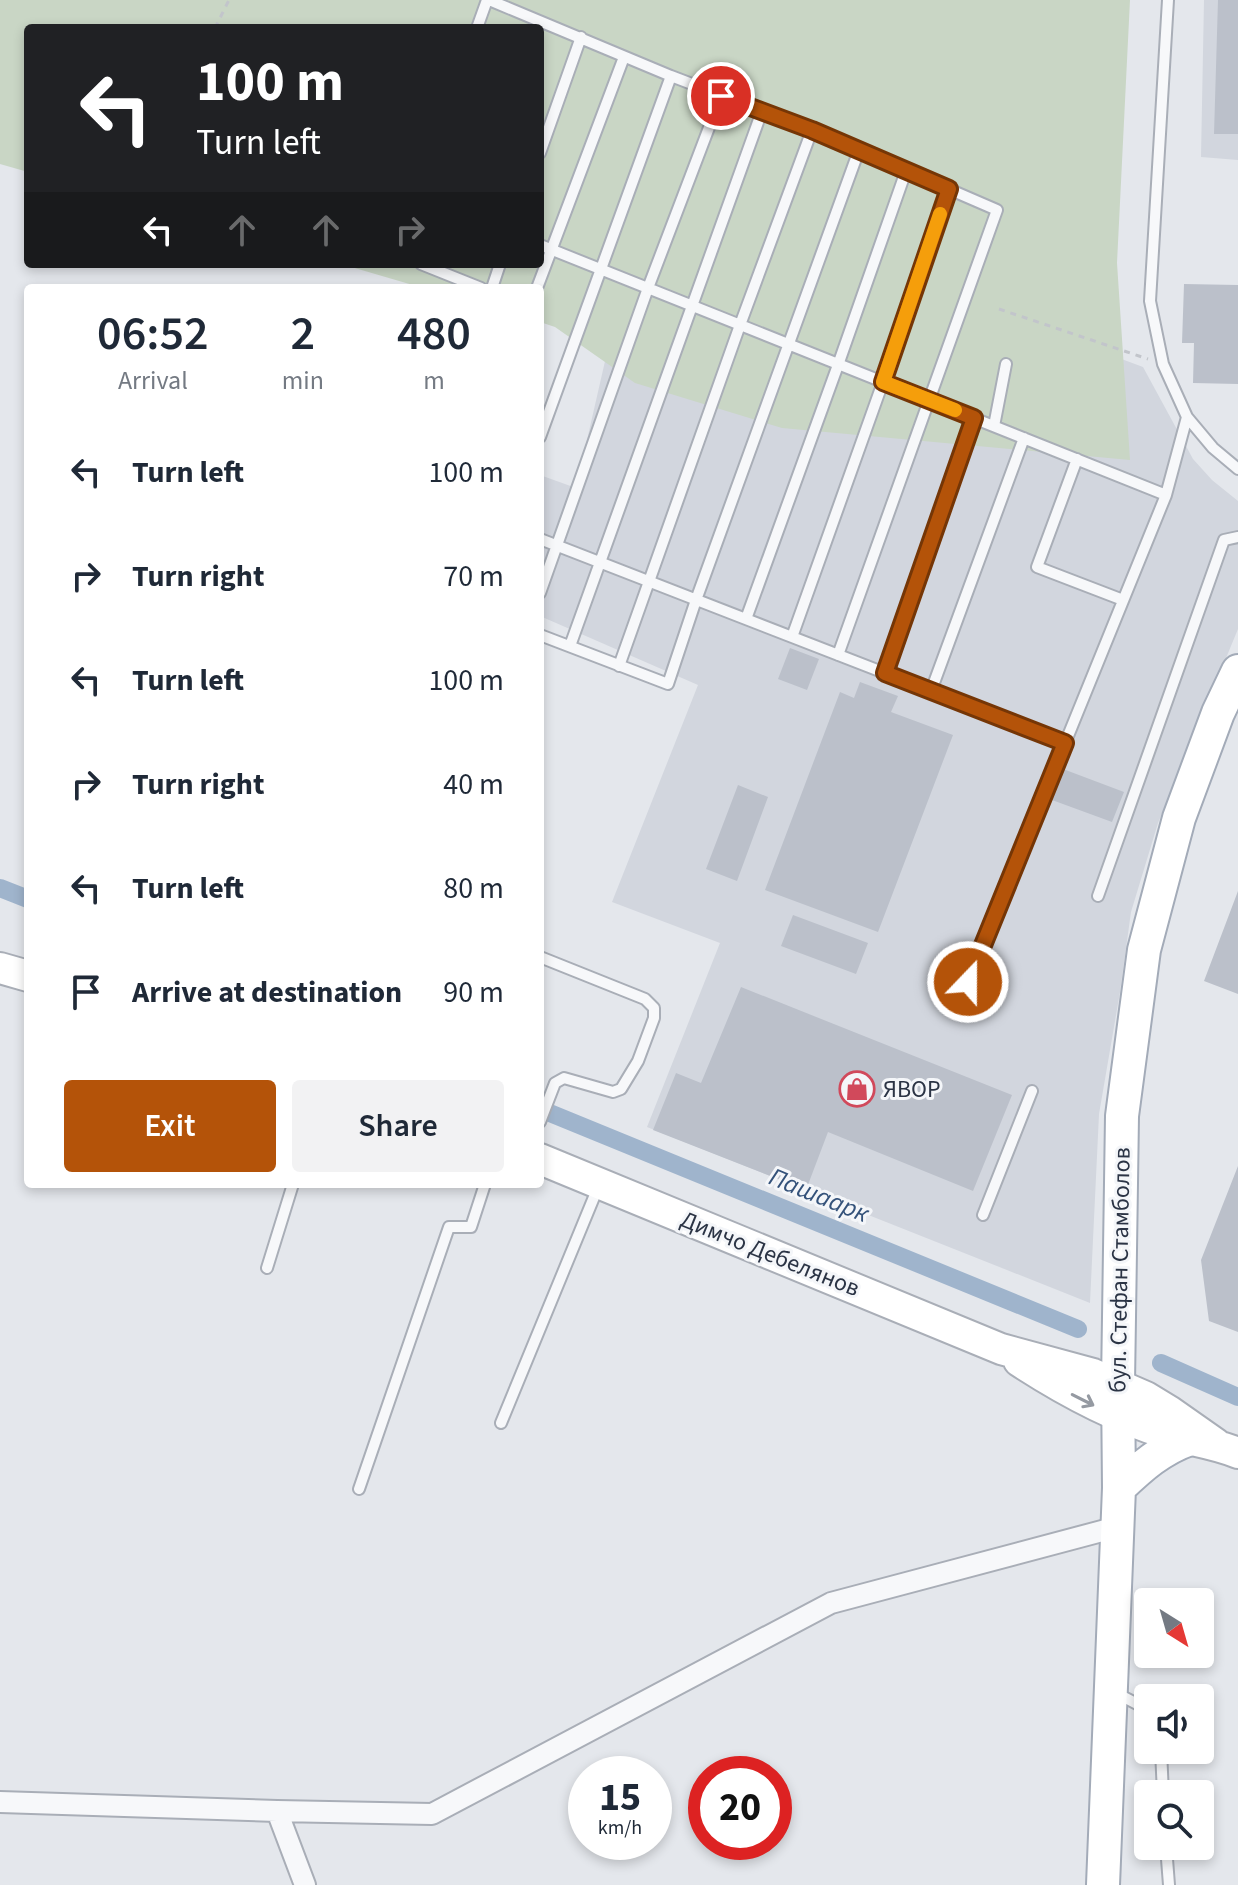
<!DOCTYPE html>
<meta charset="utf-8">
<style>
body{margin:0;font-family:"Source Sans 3",sans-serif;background:#f2f2f3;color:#1f2937;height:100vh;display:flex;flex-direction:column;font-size:30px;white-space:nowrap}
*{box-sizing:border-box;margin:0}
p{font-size:26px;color:#747a83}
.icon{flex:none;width:44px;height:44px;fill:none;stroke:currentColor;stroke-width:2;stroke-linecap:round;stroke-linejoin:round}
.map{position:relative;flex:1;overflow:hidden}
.drawer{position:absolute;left:24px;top:284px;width:520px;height:904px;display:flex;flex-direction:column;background:#fff;border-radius:8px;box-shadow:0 4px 12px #0003}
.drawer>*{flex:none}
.guide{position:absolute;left:24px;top:24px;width:520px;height:244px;border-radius:8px;box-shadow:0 4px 12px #0003;background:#202124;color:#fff;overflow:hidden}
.needle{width:52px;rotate:143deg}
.buttons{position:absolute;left:1134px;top:1588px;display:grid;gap:16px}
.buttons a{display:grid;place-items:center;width:80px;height:80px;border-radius:8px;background:#fff;box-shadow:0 4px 12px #0003;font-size:40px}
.speed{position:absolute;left:568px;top:1756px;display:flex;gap:16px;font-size:40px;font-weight:700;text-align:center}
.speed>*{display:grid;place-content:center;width:104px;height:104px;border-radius:50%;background:#fff;box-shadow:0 4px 12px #0003;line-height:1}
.speed small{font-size:20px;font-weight:400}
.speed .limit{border:12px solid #d22;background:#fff;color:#111}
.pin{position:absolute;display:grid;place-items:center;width:68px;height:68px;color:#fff;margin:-34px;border:4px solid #fff;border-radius:50%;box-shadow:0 2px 8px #0007}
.me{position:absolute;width:88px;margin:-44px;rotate:22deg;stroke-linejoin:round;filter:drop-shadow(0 0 6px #0008)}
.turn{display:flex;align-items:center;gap:28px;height:168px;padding:0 40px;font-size:36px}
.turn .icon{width:104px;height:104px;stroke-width:2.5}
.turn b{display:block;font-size:56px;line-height:68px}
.lanes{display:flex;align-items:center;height:76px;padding:0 40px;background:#0003;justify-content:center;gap:40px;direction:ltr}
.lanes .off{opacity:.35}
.eta{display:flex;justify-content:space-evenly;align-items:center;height:136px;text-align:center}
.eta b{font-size:48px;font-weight:600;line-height:56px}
.primary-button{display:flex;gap:16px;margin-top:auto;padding:16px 40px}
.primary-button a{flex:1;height:92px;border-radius:8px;background:#b45309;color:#fff;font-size:32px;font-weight:600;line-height:92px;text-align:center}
.primary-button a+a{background:#f2f2f3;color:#1f2937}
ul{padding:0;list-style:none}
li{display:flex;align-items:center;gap:24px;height:104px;padding:0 40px}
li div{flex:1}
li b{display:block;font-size:30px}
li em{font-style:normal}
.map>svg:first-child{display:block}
</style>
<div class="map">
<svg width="1238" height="1885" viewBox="0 0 1238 1885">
<rect width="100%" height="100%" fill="#e4e7ec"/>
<!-- built -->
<path fill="#d2d6de" d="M1204,0H1238V160L1201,157Z
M1011,318L1143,367L1193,459L1212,480L1238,501V629L1158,823L1131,912L1120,992L1099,1114L1090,1303L647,1127L720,943L612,902L698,685L540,616V475L576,488L611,335Z"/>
<!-- green -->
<path fill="#c9d6c5" d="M0,0H1130L1117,263L1130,460L782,428L635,383L555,327L540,322V288H423L341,264H540V28H28V172L0,164Z"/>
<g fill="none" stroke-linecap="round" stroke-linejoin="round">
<!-- canal -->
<path stroke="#9fb4cc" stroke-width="18" d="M0,888L28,899
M540,1109L1078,1329
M1161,1363L1238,1397"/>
</g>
<!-- building -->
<path fill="#bbc0ca" d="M1218,0H1238V134H1214Z
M1184,284L1238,285V384L1193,383L1194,343H1182Z
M790,648L819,659L807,690L778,679Z
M860,682L898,696L891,712L953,735L878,932L765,890L840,692L854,698Z
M1063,769L1124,792L1112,822L1052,800Z
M738,785L768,797L737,881L706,869Z
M1238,891V994L1204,981Z
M793,915L868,943L856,974L781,946Z
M741,987L1012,1095L973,1191L828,1132L806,1190L653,1130L676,1073L701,1083Z
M1238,1166V1332L1209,1321L1201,1260Z"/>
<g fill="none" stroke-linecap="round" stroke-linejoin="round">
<defs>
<path id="lane" d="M489,0L671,76L812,130L997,210L838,655
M1168,0L1150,301L1163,364L1187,417L1213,448L1238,469
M477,28L487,0
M540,153L581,37
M540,245L1166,495
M421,264L481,288
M492,288L500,264
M537,288L624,57
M994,426L1006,364
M540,437L671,76
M1077,459L1037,567L1123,600
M540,539L1065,743
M540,593L648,288L721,96
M746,619L838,365L906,171
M540,635L668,684L696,600L859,150
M792,637L883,382L949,189
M570,646L762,111
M619,666L740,325L812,130
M885,673L974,418
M931,691L1024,438
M1098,896L1224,540L1238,537
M540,957L645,999L654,1008V1018L638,1061L621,1089L613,1092L564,1078L555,1083L540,1122
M968,982L1166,495L1187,417
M983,1215L1032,1091
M267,1268L293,1184
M501,1423L599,1185
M359,1489L449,1227H471L485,1184
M1116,1693L1141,1706L1148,1712
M1161,1750L1163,1794
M1166,1846L1169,1885"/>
<path id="street" d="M0,1802L277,1811L432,1814L831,1603L1117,1527
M277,1811L305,1885"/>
<path id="secondary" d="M0,968L28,976
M540,1159L1001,1349L1093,1374L1146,1397L1169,1411L1216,1444
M1019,1361C1065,1391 1113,1417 1165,1433C1190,1441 1214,1443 1238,1453"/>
<path id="primary" d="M1119,1488C1141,1467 1161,1449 1190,1439
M1103,1885L1119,1488L1118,1384L1122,1116L1144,950L1179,818L1218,713L1238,671"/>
</defs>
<!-- lane casing -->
<use href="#lane" stroke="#a9aeb7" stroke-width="14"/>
<!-- street casing -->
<use href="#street" stroke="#a9aeb7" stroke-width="24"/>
<!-- secondary casing -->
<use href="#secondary" stroke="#a9aeb7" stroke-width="34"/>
<!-- primary casing -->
<use href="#primary" stroke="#a3abb8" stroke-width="36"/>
<!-- path -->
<path stroke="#c2c5cb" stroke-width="3" stroke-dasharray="6 6" stroke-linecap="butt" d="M215,28L229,0
M999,309L1148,359"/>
<!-- lane -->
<use href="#lane" stroke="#f7f8fa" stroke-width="10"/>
<!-- street -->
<use href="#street" stroke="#f7f8fa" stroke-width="20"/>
<!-- secondary -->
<use href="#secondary" stroke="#fff" stroke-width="30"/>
<!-- primary -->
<use href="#primary" stroke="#fff" stroke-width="32"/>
</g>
<!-- one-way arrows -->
<defs><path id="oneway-shaft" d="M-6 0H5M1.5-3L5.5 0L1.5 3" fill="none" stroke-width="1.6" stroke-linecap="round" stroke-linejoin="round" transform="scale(2)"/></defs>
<use stroke="#959aa2" href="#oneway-shaft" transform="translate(1083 1400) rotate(27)"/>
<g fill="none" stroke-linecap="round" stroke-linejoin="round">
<defs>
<path id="route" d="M721,96L812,130L949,189L883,382L974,418L885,673L1065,743L968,982"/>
</defs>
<!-- route casing -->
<use href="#route" stroke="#753606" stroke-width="20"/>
<!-- route -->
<use href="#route" stroke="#b45309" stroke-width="14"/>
<!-- slow -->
<path stroke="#f59e0b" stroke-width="14" d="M940,214L883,382L955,410"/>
</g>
<!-- icons -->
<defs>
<symbol id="shop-ring" viewBox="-11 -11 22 22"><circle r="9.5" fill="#f4f6f9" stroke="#d1495b" stroke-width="1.5"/><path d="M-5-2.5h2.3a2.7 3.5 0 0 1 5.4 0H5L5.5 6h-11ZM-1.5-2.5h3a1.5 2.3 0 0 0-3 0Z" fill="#d1495b"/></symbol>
</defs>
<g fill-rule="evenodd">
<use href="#shop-ring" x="837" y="1069" width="40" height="40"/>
</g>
<g text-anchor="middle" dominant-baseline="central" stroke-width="6" stroke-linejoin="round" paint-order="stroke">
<!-- poi labels -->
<g font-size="24" fill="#2b3445" stroke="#f4f6f9" text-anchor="start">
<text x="883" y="1089">ЯВОР</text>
</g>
<!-- street labels -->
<g font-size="24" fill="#2b3445" stroke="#f4f6f9">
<text transform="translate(770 1254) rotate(22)">Димчо Дебелянов</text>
<text transform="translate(1120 1270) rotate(-89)">бул. Стефан Стамболов</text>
</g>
<!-- water labels -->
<g font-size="26" font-style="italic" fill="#34527a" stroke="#f4f6f9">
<text transform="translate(819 1195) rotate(22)">Пашаарк</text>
</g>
</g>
</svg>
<div class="buttons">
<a><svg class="needle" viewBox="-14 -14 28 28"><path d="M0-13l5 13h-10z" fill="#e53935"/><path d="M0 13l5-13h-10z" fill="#747a83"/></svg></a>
<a><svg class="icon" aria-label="sound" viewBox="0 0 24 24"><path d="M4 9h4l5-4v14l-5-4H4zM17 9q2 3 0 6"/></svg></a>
<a><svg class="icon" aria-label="search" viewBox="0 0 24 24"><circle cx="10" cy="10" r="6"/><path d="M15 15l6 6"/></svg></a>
</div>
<div class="speed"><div>15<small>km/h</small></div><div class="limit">20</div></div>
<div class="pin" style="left:721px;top:96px;background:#d93025"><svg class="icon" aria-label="arrive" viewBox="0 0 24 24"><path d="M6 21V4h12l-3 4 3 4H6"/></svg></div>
<svg class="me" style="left:968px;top:982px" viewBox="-20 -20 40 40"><circle r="17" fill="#b45309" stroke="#fff" stroke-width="3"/><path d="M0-11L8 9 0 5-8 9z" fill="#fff"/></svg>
<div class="guide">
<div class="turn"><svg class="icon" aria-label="left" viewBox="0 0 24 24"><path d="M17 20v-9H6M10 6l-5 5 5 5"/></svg><div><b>100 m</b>Turn left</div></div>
<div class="lanes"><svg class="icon" aria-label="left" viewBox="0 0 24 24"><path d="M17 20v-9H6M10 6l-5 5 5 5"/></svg><svg class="icon off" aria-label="ahead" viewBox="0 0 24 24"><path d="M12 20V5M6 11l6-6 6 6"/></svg><svg class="icon off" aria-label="ahead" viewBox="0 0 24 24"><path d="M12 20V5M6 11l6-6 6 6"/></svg><svg class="icon off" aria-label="right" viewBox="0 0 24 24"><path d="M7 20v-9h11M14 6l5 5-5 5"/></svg></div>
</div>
<section class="drawer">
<div class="eta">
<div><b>06:52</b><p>Arrival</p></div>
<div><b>2</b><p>min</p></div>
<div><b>480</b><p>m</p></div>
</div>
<ul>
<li><svg class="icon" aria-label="left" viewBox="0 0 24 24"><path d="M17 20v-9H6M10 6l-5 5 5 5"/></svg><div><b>Turn left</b></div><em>100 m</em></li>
<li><svg class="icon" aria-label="right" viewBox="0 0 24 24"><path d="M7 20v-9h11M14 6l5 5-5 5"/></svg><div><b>Turn right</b></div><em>70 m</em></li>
<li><svg class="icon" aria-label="left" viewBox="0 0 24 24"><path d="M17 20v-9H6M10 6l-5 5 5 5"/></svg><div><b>Turn left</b></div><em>100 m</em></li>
<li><svg class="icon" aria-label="right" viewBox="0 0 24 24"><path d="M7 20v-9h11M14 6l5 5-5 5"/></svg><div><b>Turn right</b></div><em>40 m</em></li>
<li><svg class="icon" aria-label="left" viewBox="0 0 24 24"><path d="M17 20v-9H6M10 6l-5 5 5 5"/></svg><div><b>Turn left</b></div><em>80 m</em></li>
<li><svg class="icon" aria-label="arrive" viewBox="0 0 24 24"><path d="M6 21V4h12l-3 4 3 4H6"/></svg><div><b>Arrive at destination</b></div><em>90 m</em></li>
</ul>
<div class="primary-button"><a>Exit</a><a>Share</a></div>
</section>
</div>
